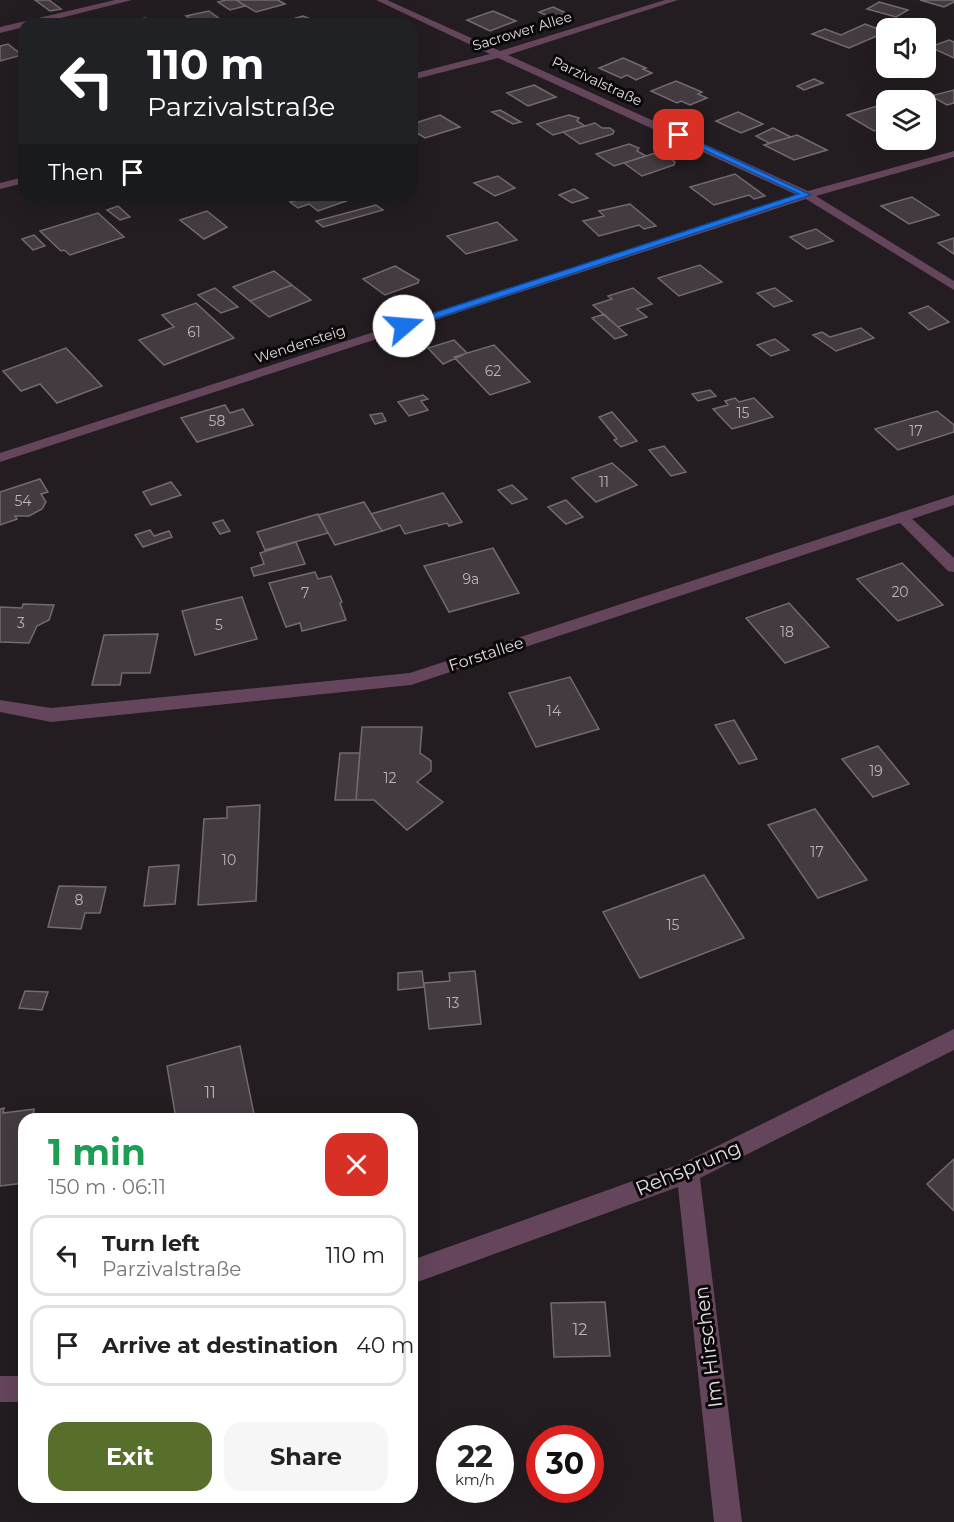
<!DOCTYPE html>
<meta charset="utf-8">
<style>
body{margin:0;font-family:Montserrat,sans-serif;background:#f6f6f6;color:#222;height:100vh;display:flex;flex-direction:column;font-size:22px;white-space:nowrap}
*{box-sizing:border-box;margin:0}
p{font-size:20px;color:#767676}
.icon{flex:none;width:33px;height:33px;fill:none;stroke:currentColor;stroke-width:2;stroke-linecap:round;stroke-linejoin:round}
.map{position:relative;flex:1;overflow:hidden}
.panel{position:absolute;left:18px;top:1113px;width:400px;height:390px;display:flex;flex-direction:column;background:#fff;border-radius:18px;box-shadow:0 6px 24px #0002}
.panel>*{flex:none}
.top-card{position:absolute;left:18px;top:18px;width:400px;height:183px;border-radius:18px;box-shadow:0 6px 24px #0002;background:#202124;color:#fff;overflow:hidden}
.tools{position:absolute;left:876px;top:18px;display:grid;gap:12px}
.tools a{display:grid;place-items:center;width:60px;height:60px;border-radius:12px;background:#fff;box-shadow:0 6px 24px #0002;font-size:30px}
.speed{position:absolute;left:436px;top:1425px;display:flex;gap:12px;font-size:30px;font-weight:700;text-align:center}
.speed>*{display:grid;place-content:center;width:78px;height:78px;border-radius:50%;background:#fff;box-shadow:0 6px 24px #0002;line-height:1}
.speed small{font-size:15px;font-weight:400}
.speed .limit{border:9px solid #d22;background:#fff;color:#111}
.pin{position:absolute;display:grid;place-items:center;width:51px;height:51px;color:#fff;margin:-26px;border-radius:12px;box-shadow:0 3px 9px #0006}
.me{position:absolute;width:66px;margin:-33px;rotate:72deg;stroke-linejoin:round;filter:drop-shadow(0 0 4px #0008)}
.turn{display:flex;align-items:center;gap:21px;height:126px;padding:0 30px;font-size:27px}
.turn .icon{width:78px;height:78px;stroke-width:2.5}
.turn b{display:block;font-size:42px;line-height:51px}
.then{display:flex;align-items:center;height:57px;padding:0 30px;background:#0003;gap:12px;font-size:22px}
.round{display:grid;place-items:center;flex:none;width:63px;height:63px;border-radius:18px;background:#f6f6f6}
.overview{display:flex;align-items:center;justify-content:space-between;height:102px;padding:0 30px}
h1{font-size:36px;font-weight:700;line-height:45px;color:#1e9e55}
.cta{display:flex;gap:12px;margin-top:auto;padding:12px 30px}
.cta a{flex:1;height:69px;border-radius:18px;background:#586e2b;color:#fff;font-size:24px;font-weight:700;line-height:69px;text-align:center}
.cta a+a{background:#f6f6f6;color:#222}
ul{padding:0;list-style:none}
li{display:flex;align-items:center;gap:18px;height:81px;margin:0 12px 9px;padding:0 18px;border:3px solid #e0e0e0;border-radius:18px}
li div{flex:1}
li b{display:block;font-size:22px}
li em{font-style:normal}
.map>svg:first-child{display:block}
</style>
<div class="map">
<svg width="954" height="1522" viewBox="0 0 954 1522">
<rect width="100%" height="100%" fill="#231c21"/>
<!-- building -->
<path fill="#433b41" stroke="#736a70" stroke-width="1.5" d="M35,0H49L61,9L50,11Z
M226,0H236L245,6L230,10L218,2Z
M236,0H278L285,4L256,12Z
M920,0H954V2L944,7Z
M879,2L908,10L896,17L867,9Z
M553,7L566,13L552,18L539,12Z
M209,11L224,22L197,24L186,16Z
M493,11L516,21L490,31L467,20Z
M303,16L320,23H279Z
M145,18L155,24H123Z
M865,24L886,32L849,48L812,34L825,29L841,35Z
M949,40L954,42V58L930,47Z
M8,44L22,55L0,61V46Z
M623,58L646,68L643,69L652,73L636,80L627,75L621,78L599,68Z
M814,79L823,83L804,90L797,86Z
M676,81L702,92L698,94L707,98L690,105L681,101L677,103L651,91Z
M534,85L556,97L528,106L507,93Z
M954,90V103L947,105L931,96Z
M884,104L886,106V133L880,129L874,131L847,115Z
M500,110L521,122L513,124L492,112Z
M738,112L763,124L741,133L716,121Z
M440,115L460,127L425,138L412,130V124Z
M569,115L579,118L577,121L585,126L553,135L537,124Z
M595,123L602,128H610L614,131L613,134L580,144L563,132Z
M773,128L791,137L769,143L756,136Z
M797,135L827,150L794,160L764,145Z
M629,144L639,148L637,151L646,156L614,166L596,154Z
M655,153L664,159H671L675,162L674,165L642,176L624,163Z
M735,174L765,196L754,199L749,195L714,205L690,187Z
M498,176L515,188L495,196L474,183Z
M574,189L588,198L572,203L559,195Z
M296,195H342L349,200L318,211L309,204L298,208L290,202L301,199Z
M912,197L939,215L909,224L881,206Z
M630,204L656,226L644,229L639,225L599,236L583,221L604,216L599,211Z
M376,205L383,210L323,227L316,221Z
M118,206L130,217L120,220L107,210Z
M207,211L227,227L204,239L180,220Z
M98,213L124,237L70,255L64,250L61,251L40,231Z
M497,222L517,240L466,254L447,236Z
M816,229L833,241L807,249L790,237Z
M34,235L45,246L33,250L22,239Z
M954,238V254L938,243Z
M700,265L722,282L679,296L658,278Z
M395,266L419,280L418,283L385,295L363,279Z
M274,271L292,285L250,301L233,287Z
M292,285L311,300L269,317L250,301Z
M215,288L238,307L221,313L198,295Z
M633,288L652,304L637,309L647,317L618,327L593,305L612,299L608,296Z
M775,288L792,301L774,307L757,293Z
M196,303L234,338L164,365L139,340L174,327L162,315Z
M928,306L949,322L929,330L909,313Z
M604,314L618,327L627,335L615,339L592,318Z
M861,328L874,338L836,351L813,335L822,332L830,337Z
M775,339L789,350L771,356L757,345Z
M454,340L467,353L443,364L428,348Z
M494,345L530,382L490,395L454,357Z
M66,348L102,386L57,403L40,384L21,391L3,371Z
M710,390L716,396L698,401L692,394Z
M423,395L428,399L421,401L428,410L409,416L398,402Z
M735,398L739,402L754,398L773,417L732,429L713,409L728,405L725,401Z
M225,405L230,413L243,409L253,425L197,442L181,418Z
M937,411L954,425V432L898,450L875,429Z
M612,412L637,441L621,447L614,440L617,439L599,417Z
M382,413L386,421L375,424L370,415Z
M664,446L686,472L671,476L649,450Z
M612,463L637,485L596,502L572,478Z
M40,479L48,492L41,494L46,502L42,509L29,516H15L17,519L0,525V492Z
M171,482L181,495L151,505L143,492Z
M512,485L527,499L512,504L498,490Z
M443,493L462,522L449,526L447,523L405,534L400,525L382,531L371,514Z
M566,500L583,517L566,524L548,507Z
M364,502L382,531L335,545L318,515Z
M318,514L328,533L265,550L257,532Z
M223,520L230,531L220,534L213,523Z
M150,530L154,536L169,531L172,537L143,547L135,535Z
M296,542L305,564L254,576L251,568L264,564L260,553Z
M493,548L519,593L449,612L424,566Z
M902,563L943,605L898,621L857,579Z
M315,572L318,579L331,576L342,602L340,603L346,620L302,631L300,623L286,627L269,583Z
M242,597L257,639L195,655L182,611Z
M789,603L829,647L785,663L746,618Z
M23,604L54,605L49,620L37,626L29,643L0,642V607L22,608Z
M158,634L150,673H122L120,685H92L104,635Z
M570,677L599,729L536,747L509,693Z
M734,720L757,759L739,764L715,725Z
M362,727H422L420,753L431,761V771L417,782L443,802L407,830L374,800H356Z
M878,746L909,784L873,797L842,759Z
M340,753H360L356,800H335Z
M260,805L256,901L198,905L204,819L227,818V807Z
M815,809L867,880L818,898L768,825Z
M179,865L175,904L144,906L149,867Z
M704,875L744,938L640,978L603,912Z
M59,886L106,887L100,913H85L81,929L48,927Z
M422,971L424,987L398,990V973Z
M475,971L481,1024L429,1029L424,983L450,981L449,973Z
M25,991L48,992L42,1010L19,1008Z
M240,1046L255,1119H176L167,1066Z
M4,1108L3,1113L34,1109L33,1119H24V1183L0,1186V1109Z
M954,1159V1211L927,1184Z
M605,1302L610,1356L554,1357L551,1303Z"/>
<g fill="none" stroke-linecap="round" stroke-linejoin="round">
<!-- service -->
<path fill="#65455c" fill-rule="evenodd" d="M902,512L907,514L954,558V572L948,571L894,517L897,514Z"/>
<!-- minor -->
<path fill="#65455c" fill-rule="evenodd" d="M115,0H132L37,24H24V27L0,33V27Z
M376,0H387L500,51L665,0H678L508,55L808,191L954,151V157L816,196L954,281V290L806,199L0,462V453L797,195L498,58L412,80V74L490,54Z
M24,177V183L0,189V183Z
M954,495V505L411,685L51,722L0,712V700L51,708L410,673Z
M954,1029V1050L700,1178L742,1522H714L678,1187L412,1284V1260L683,1163Z
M0,1376H24V1402H0Z"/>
</g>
<!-- route -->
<path fill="#1a73e8" stroke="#114b97" stroke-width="1.5" d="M676,134H681L811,195L407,328H400V324L799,194L676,137Z"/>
<g text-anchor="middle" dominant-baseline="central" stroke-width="6" stroke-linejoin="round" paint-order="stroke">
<!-- far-street labels -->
<g font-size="14" fill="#e1dcdf" stroke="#0b080a">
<text transform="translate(522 31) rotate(-17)">Sacrower Allee</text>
<text transform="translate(597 81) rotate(25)">Parzivalstraße</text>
<text transform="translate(300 344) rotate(-18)">Wendensteig</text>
</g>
<!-- number labels -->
<g font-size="14" fill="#bab4b8">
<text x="194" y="332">61</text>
<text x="493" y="371">62</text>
<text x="743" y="413">15</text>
<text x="217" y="421">58</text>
<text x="916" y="431">17</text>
<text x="604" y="482">11</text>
<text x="23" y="501">54</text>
<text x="471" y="579">9a</text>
<text x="900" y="592">20</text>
<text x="305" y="593">7</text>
<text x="21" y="623">3</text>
<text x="219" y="625">5</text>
<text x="787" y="632">18</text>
<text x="554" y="711">14</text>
<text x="876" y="771">19</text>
<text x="390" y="778">12</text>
<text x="817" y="852">17</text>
<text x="229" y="860">10</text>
<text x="79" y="900">8</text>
<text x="673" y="925">15</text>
<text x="453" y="1003">13</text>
</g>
<!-- street labels -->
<g font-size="16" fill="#e1dcdf" stroke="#0b080a">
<text transform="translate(486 654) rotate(-18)">Forstallee</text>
</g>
<!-- near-number labels -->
<g font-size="16" fill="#bab4b8">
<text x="210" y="1092">11</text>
<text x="580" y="1329">12</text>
</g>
<!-- near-street labels -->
<g font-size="20" fill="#e1dcdf" stroke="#0b080a">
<text transform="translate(688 1168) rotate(-23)">Rehsprung</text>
<text transform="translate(708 1347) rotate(-97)">Im Hirschen</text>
</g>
</g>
</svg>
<div class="tools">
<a><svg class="icon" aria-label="sound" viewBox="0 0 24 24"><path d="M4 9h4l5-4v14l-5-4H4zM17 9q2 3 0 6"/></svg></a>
<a><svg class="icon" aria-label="layers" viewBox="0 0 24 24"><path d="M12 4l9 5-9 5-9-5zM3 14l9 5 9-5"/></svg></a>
</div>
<div class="speed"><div>22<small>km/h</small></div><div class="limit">30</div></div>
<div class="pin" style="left:679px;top:135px;background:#d93025"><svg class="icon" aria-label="arrive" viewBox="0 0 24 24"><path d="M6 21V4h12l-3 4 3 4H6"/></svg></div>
<svg class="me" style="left:404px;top:326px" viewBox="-20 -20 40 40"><circle r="19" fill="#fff"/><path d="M0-13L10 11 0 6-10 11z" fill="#1a73e8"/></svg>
<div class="top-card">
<div class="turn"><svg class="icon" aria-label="left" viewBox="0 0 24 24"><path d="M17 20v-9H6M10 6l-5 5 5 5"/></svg><div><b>110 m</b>Parzivalstraße</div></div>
<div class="then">Then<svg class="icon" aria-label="arrive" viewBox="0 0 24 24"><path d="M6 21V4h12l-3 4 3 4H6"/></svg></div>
</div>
<section class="panel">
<div class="overview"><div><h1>1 min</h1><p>150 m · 06:11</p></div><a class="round" style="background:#d93025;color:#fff"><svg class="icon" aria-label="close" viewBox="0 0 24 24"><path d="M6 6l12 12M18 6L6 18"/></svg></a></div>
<ul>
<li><svg class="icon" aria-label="left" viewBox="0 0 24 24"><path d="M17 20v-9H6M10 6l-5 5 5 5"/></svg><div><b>Turn left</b><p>Parzivalstraße</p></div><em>110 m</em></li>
<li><svg class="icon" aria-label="arrive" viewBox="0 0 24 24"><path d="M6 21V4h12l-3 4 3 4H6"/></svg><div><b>Arrive at destination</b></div><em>40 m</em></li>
</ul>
<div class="cta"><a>Exit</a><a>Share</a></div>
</section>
</div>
